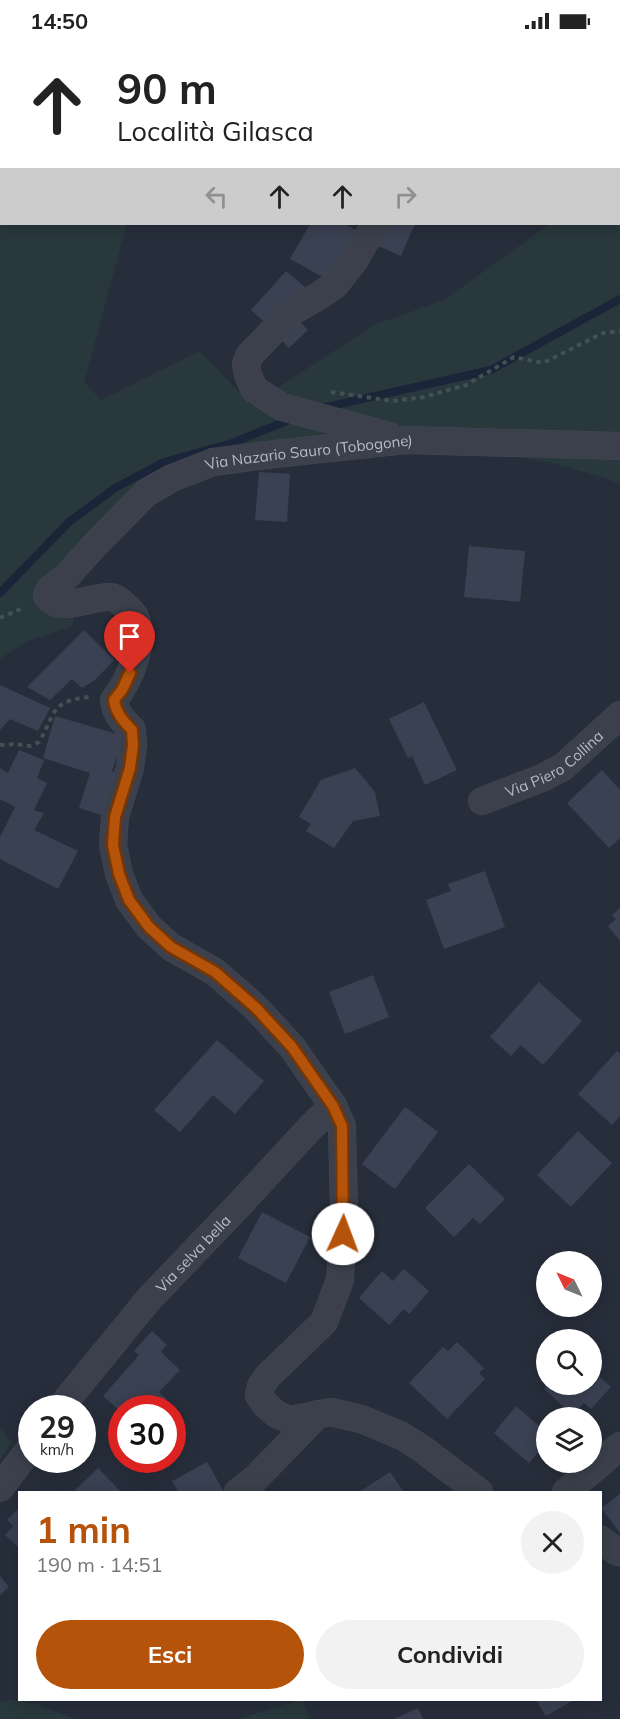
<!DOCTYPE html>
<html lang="it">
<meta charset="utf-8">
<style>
body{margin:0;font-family:Mulish,sans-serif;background:#f2f2f2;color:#222;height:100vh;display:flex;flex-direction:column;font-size:22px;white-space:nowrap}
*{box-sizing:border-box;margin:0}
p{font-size:20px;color:#767676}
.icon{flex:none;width:33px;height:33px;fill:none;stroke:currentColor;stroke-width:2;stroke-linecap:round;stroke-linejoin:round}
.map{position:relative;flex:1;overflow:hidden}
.side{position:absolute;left:18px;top:1449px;width:584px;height:210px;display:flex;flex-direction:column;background:#fff;border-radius:0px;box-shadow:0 3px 15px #0003}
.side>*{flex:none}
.guide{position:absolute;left:0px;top:0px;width:621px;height:183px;box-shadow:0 3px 15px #0003;background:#fff;color:#222;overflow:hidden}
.needle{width:39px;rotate:313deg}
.fabs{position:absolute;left:536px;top:1209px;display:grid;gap:12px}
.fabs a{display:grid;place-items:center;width:66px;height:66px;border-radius:50%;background:#fff;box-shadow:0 3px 15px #0003;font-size:30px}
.speed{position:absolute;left:18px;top:1353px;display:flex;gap:12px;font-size:30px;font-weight:700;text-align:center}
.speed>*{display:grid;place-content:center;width:78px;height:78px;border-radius:50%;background:#fff;box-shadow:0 3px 15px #0003;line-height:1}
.speed small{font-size:15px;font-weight:400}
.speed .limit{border:9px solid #d22;background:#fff;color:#111}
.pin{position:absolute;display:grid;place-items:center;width:51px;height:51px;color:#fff;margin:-62px -26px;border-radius:50% 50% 50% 0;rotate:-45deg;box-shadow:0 0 6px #0007}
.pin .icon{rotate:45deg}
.me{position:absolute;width:66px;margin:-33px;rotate:2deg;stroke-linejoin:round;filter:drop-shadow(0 0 4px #0008)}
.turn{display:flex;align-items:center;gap:21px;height:126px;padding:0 18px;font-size:27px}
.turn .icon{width:78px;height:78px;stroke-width:2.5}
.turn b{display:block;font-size:42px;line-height:51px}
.lanes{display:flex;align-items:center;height:57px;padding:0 18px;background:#0003;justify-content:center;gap:30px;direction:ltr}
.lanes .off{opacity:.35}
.round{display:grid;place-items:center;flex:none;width:63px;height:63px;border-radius:32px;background:#f2f2f2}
.overview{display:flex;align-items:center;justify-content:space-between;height:102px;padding:0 18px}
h1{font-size:36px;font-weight:700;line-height:45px;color:#b45309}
.button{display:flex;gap:12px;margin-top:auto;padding:12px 18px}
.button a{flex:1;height:69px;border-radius:36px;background:#b45309;color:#fff;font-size:24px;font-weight:700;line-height:69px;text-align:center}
.button a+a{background:#f2f2f2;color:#222}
.status{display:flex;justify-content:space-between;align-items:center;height:42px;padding:0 30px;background:#fff;direction:ltr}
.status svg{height:16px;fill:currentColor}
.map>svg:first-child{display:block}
</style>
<div class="status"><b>14:50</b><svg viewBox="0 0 49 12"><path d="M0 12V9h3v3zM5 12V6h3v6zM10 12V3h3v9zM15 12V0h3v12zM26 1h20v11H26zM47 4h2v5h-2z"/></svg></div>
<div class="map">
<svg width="620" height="1677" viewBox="0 0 620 1677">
<rect width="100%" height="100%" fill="#272e3b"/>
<!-- green -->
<path fill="#29383c" d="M0,0H126V2H2V182H127L84,340L101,358L200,309L251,363L374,283L444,258L550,182H620V92V442L602,435L553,421L499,412L455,414L423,411L350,398L208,418L66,531L73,567V584L27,599L0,617Z
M535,0H620V32V2H539Z
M0,1385L12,1400L0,1417Z
M13,1658C35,1660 55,1669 75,1677H0V1659Z
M300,1658H302L310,1677H239Z"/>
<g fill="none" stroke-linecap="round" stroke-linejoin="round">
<!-- stream -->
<path stroke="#1b2438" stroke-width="8" d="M322,366L491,328L620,257
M0,551L69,480L115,446L164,420L232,401L294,376"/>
</g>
<!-- building -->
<path fill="#3a4152" d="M310,182H344L360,190L332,240L290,217Z
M383,182H415L401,214L374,202Z
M286,229L306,246L271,286L251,268Z
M294,274L308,288L289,306L275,292Z
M259,430L290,432L287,480L255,478Z
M469,504L525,509L520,560L464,555Z
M84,588L114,618L95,638L82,646L72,637L50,658L27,645Z
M0,643L50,666L38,689L10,677L0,688Z
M424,660L457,728L425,743L412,714L408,716L389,677Z
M55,674L124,694L112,729L119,731L105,774L79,766L90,731L43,716Z
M19,708L44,718L37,736L47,741L34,768L44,771L34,788L78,809L58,847L0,817V795L15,765L0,757V726L8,731Z
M355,726L375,750L380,774L353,779L334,806L306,789L311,782L299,775L321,738Z
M602,728L620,748V796L609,806L567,761Z
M485,829L505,885L444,907L426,858L451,849L448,842Z
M620,866V899L608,884L616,877L612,873Z
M373,933L389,975L345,992L329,950Z
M539,940L582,979L543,1023L521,1003L511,1014L490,995Z
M217,998L264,1039L235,1072L213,1053L180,1090L154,1068Z
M617,1009L620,1012V1074L612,1083L578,1052Z
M405,1065L438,1090L395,1147L362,1122Z
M578,1089L612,1121L571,1165L537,1133Z
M469,1122L505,1157L480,1182L473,1176L454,1195L425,1166Z
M262,1170L310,1195L286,1241L238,1216Z
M404,1227L429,1249L409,1272L404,1267L389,1283L359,1256L382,1229L393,1239Z
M152,1289L167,1303L161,1310L180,1328L159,1350L167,1357L158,1366H122V1371L103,1354L139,1313L134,1309Z
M457,1300L484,1326L479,1331L485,1337L447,1377L409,1341L443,1305L448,1309Z
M591,1327L611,1345L591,1367L584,1361L573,1373L544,1347L548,1342H591Z
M516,1364L546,1390V1401L529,1421L494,1391Z
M207,1420L224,1450H179L172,1439Z
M98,1426L121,1450H73Z
M390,1430L404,1450H359Z
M620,1452V1491L601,1466Z
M20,1465V1507L5,1493L13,1484L7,1478Z
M0,1534L9,1545L0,1553Z
M536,1658H574L546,1674Z
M418,1666L423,1677H394Z"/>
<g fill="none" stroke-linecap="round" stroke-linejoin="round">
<defs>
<g id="street">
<path d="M400,0L401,2"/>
<path d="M375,182L354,219L335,243L317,255L291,270L249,314L246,322L248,333L254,347L282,365L389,394"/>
<path id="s1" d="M482,759L542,736L563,725L620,673"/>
<path id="s2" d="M60,1366L149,1257L238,1164L311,1085L333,1064"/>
<path d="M0,1446L32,1404"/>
<path d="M238,1450L254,1438L318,1372"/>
<path id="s3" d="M479,1450L421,1406L402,1394L361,1377L331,1370L290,1378L276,1372L265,1362L259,1353L261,1344L267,1335L324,1280L340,1238L344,1170L342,1084L333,1064L292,1005L256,966L215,930L171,905L149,885L129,858L119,832L113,803L115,775L130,726L133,703L132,688C123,679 115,671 114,658C129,639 147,599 135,575C133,571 128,567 125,564C121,560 116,555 109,555C93,554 59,572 47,554L50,547L67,534L94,504L146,451L172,436L213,420L275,412L406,398L620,404"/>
<path d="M566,1450L620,1404"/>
<path d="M600,1497L617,1510"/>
</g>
</defs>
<!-- street casing -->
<use href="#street" stroke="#444955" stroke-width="28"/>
<!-- path -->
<path stroke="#425154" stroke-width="4" stroke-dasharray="4.5 4.5" stroke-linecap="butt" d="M331,350L393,359L424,355L466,343L514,315L543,321L603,291L620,289
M0,576L25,565
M0,703L15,702L30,704L39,700C56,671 50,659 89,655"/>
<!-- street -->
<use href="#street" stroke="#3b404c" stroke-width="27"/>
</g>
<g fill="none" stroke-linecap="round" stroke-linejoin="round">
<defs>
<path id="route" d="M130,631L122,648L114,658C116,671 123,679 132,688L133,703L130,726L115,775L113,803L119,832L129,858L149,885L171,905L215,930L256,966L292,1005L333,1064L342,1084L343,1192"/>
</defs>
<!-- route casing -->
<use href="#route" stroke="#753606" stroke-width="15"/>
<!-- route -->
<use href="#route" stroke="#b45309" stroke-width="10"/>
</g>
<g text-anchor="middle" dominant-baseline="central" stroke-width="6" stroke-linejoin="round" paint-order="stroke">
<!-- street labels -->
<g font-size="15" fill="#b7bbc7" stroke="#202531">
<text stroke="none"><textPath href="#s3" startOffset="1580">Via Nazario Sauro (Tobogone)</textPath></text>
<text stroke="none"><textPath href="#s1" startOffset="82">Via Piero Collina</textPath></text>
<text stroke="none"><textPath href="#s2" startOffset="204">Via selva bella</textPath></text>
</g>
</g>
</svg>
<div class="fabs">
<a><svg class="needle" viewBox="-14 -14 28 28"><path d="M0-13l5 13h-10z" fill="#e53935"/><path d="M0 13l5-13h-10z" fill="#767676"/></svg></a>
<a><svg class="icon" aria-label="search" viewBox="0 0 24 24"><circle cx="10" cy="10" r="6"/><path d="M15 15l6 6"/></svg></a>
<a><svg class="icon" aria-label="layers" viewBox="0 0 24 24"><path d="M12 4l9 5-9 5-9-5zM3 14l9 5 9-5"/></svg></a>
</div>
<div class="speed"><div>29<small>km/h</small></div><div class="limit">30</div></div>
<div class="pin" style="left:130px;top:631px;background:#d93025"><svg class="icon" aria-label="arrive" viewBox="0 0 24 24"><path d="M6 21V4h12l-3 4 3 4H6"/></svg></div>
<svg class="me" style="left:343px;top:1192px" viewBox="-20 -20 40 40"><circle r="19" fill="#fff"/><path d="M0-13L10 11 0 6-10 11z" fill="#b45309"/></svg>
<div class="guide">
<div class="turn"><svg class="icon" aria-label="ahead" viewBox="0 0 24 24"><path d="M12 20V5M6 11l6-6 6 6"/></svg><div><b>90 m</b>Località Gilasca</div></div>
<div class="lanes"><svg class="icon off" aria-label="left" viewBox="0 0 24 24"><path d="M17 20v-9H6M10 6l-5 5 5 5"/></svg><svg class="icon" aria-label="ahead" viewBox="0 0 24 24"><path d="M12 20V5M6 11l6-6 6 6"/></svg><svg class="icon" aria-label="ahead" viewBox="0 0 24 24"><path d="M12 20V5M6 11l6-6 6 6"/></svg><svg class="icon off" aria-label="right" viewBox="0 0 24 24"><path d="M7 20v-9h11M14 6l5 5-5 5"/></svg></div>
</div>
<section class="side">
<div class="overview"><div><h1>1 min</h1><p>190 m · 14:51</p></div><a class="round"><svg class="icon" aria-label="close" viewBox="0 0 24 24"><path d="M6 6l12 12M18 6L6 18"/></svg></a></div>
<div class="button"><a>Esci</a><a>Condividi</a></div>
</section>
</div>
